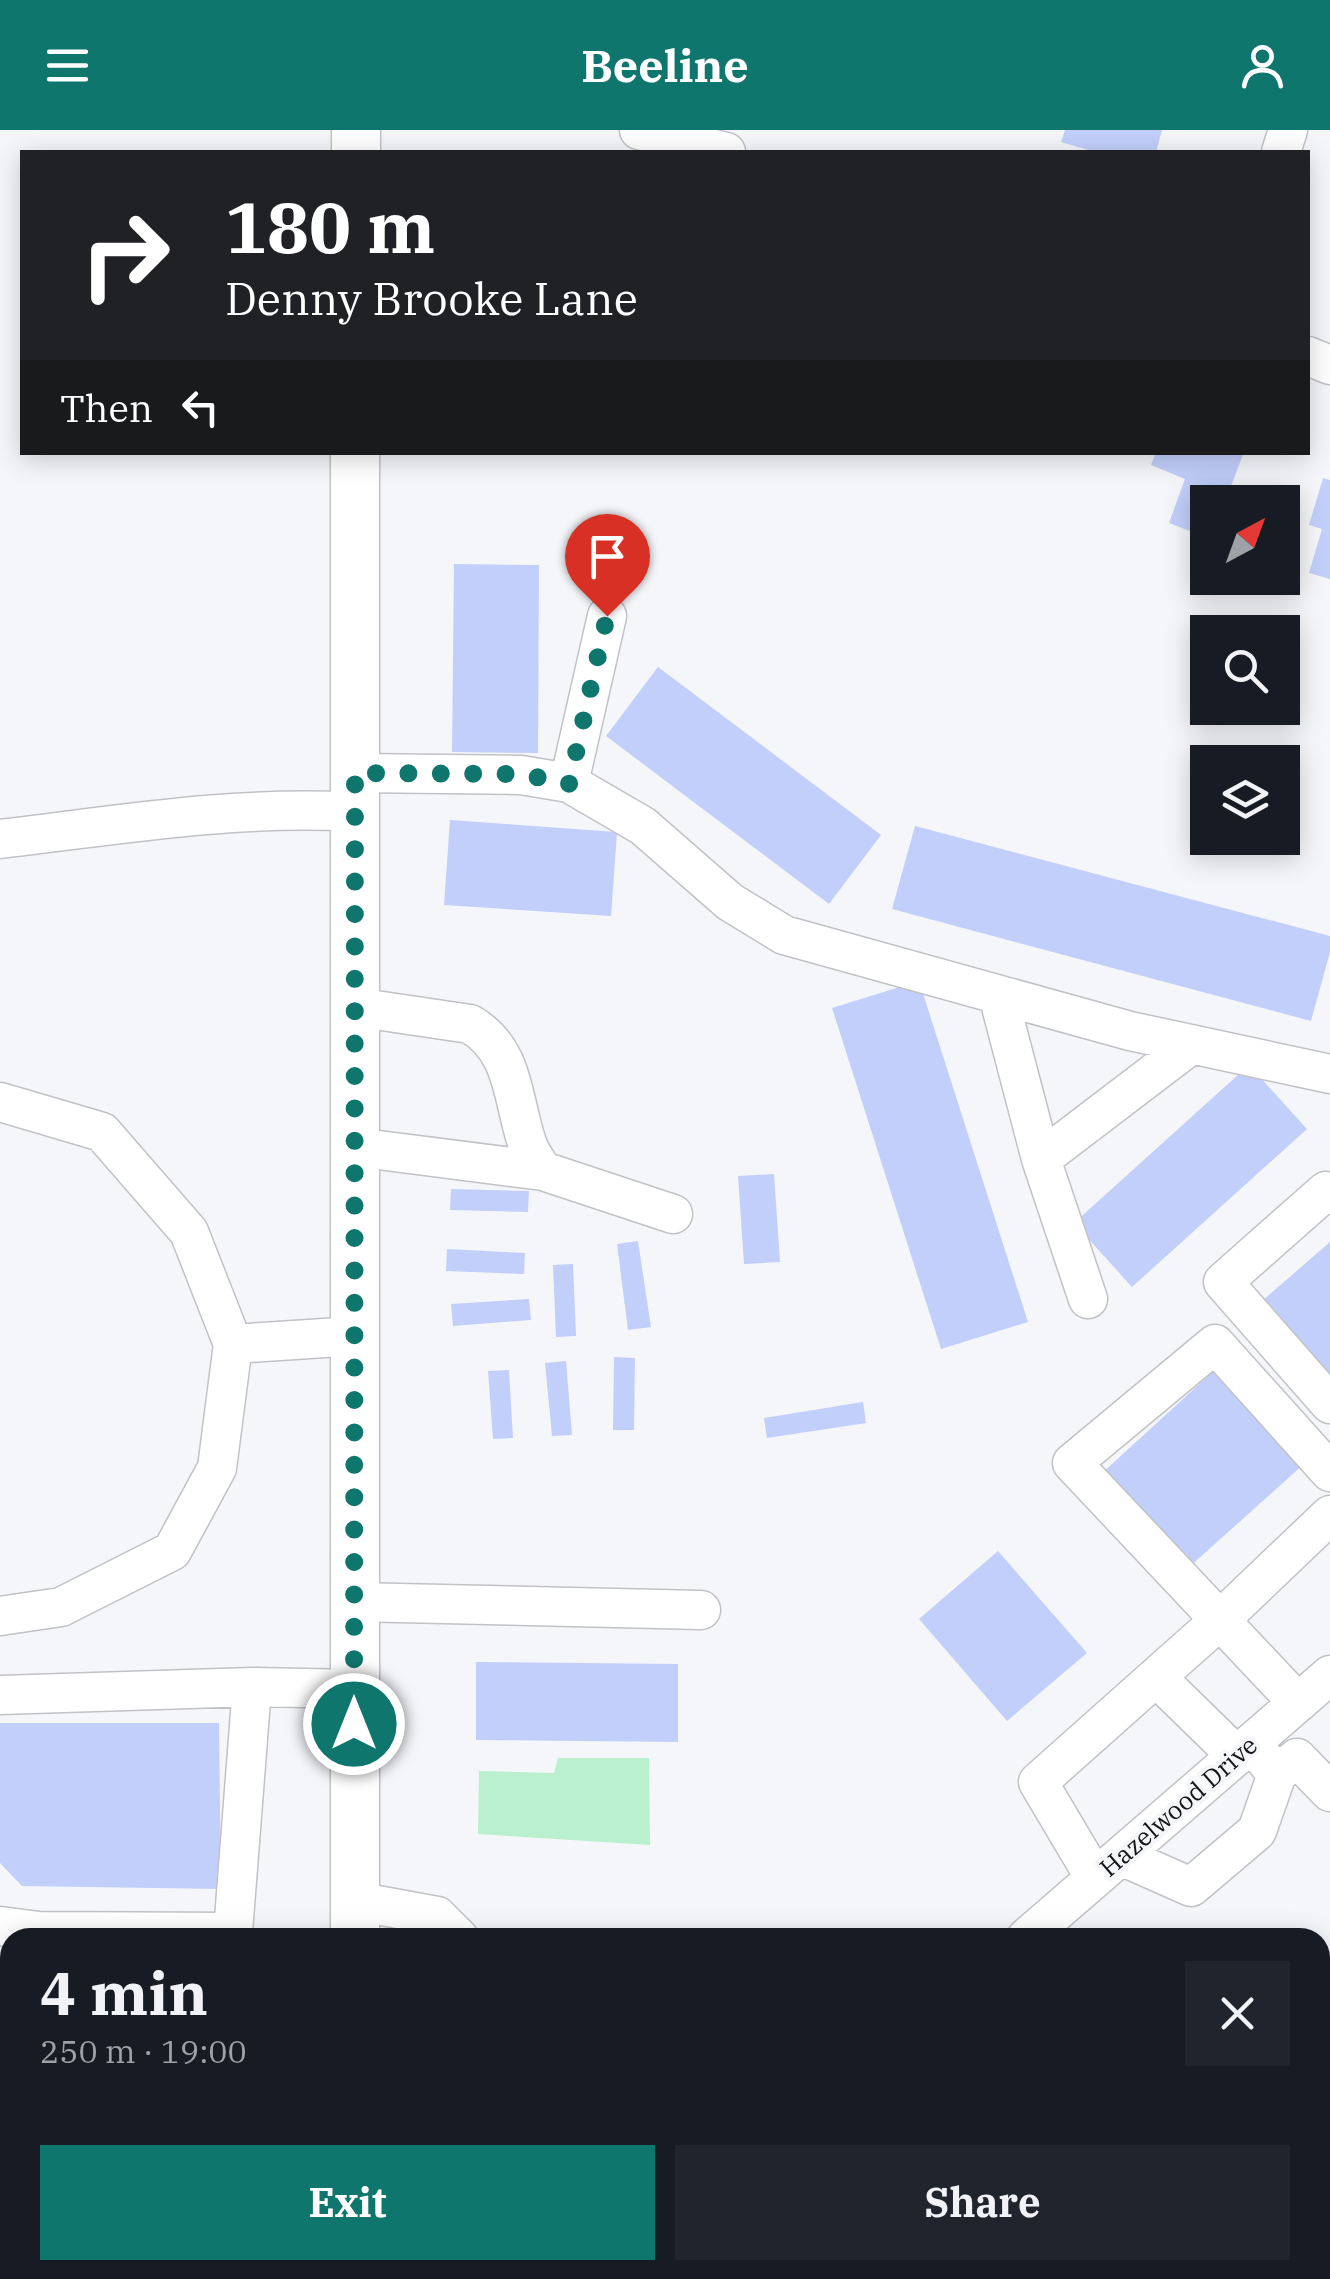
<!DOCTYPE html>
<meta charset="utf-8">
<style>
body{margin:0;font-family:"IBM Plex Serif",serif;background:#20242c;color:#f1f3f6;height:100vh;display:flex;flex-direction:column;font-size:38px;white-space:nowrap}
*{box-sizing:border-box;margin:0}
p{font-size:32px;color:#9ea1a6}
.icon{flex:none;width:55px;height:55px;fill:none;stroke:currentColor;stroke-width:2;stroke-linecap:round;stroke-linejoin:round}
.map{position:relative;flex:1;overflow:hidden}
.details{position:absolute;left:0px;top:1798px;width:1330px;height:352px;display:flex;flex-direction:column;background:#171b24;border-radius:30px 30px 0 0;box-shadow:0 5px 25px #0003}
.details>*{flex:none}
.banner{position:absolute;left:20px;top:20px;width:1290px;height:305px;border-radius:0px;box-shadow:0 5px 25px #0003;background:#202124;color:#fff;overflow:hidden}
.needle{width:65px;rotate:41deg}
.buttons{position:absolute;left:1190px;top:355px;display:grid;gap:20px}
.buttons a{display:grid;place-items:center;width:110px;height:110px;border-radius:0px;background:#171b24;box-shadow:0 5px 25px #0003;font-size:50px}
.pin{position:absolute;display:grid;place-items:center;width:85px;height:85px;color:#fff;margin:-102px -42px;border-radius:50% 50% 50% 0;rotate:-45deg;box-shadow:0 0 10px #0007}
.pin .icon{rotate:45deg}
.me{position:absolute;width:110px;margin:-55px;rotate:0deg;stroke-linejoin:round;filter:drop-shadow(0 0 8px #0008)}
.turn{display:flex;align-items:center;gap:35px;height:210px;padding:0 40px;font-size:45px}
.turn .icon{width:130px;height:130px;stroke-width:2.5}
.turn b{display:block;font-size:70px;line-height:85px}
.then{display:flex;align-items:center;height:95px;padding:0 40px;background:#0003;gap:20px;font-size:38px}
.round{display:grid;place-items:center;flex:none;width:105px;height:105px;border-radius:0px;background:#20242c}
.head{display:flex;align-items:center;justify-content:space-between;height:170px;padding:0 40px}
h1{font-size:60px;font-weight:700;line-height:75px}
.button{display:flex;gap:20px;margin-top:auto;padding:20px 40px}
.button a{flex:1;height:115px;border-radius:0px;background:#0f766e;color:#fff;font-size:40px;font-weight:700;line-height:115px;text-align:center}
.button a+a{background:#20242c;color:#f1f3f6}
header{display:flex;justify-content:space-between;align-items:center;height:130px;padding:0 40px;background:#0f766e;color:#fff;font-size:45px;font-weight:700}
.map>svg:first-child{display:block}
</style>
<header><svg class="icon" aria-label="menu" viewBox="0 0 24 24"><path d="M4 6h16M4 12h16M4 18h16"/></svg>Beeline<svg class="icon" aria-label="person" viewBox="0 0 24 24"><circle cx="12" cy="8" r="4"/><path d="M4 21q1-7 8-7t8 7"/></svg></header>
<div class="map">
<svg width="1330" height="2149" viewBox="0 0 1330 2149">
<rect width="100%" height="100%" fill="#f5f6fa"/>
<!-- green -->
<path fill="#baf0cd" d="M558,1628H649L650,1715L478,1704L479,1641L554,1643Z"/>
<!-- building -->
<path fill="#c2cffa" d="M1065,0H1162L1156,22H1095L1061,12Z
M1156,322H1244L1225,372H1208V408L1169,393L1185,349L1151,335Z
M1323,348L1330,350V449L1309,443L1322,399L1309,395Z
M454,434L539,435L538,623L452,622Z
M658,537L881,705L829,774L606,606Z
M450,690L617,702L611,786L444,775Z
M915,696L1330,806V822L1311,891L892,779Z
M919,851L1028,1192L941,1219L832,878Z
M1249,935L1307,999L1132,1157L1074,1093Z
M774,1044L780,1132L744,1134L738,1046Z
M451,1059L529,1061L528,1082L450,1080Z
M638,1111L651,1197L628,1200L617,1114Z
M1330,1112V1248L1262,1171Z
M447,1119L525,1123L524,1144L446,1141Z
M573,1134L576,1206L556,1207L553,1135Z
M529,1169L531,1190L453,1196L451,1174Z
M614,1227L635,1228L634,1300H613Z
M566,1231L572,1305L552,1306L545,1233Z
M1218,1237L1305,1333L1187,1439L1101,1344Z
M509,1240L513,1308L493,1309L488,1241Z
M863,1272L866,1293L767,1308L764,1288Z
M998,1421L1087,1523L1007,1591L919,1489Z
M476,1532L678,1534V1612L476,1610Z
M0,1593H219L221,1759L22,1756L0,1733Z
M907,2140H982L990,2149H896Z
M1074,2140H1154L1144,2149H1082Z"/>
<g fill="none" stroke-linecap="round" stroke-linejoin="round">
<defs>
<path id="minor" d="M639,0L726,22
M1281,22L1288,0
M1308,226L1330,235
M355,643L521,645L569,653L643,696L730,772L784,805L1130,901L1330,944
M569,653L607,486
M0,709C118,695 236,675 355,682
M998,865L1041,1029L1088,1169
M355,877L470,894C515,920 512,969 527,1013C530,1023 537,1032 543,1041L673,1084
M0,972L102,1002L189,1102L233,1214L217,1338L172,1421L61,1477L0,1486
M355,1017L543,1041
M1041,1029L1192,914
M1330,1065L1326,1061L1223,1152L1330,1274
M233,1214L355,1206
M354,1472L701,1480
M1156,1547L1237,1626
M0,1565L252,1557
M1298,1573L1072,1333L1215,1214L1330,1342
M1277,1644L1297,1628L1330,1662
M1121,1726L1191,1757L1257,1701L1277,1644L1251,1613
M1095,1748L1038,1652L1220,1490L1330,1385
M355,1771L437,1786L459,1808
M0,1796L39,1801L233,1802L252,1557L355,1559
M1026,1808L1330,1545
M88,2140L94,2149
M1044,2140L1051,2149
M41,2149L55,2140
M631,2149L642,2140
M811,2149L820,2140"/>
<path id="major" d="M356,22V0
M355,1808V322
M354,2149V2140"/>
</defs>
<!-- minor casing -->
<use href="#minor" stroke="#c1c2c6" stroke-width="41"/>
<!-- major casing -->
<use href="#major" stroke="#c1c2c6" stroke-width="51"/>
<!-- minor -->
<use href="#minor" stroke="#fff" stroke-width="38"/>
<!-- major -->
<use href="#major" stroke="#fff" stroke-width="48"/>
</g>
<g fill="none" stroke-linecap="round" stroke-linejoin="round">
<!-- route -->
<path stroke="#0f766e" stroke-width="18" stroke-dasharray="0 32.4" d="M354,1594L355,643L522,644L569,654L607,486"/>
</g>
<g text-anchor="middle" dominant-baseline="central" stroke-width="8" stroke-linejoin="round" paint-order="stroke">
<!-- street labels -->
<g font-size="25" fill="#151517" stroke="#f5f6fa">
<text transform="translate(1178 1676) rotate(-41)">Hazelwood Drive</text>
</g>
</g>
</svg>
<div class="buttons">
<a><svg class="needle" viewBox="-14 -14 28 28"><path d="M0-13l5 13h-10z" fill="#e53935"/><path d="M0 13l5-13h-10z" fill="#9ea1a6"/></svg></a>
<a><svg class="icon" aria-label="search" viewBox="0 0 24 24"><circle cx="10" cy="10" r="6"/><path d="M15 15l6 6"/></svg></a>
<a><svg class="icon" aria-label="layers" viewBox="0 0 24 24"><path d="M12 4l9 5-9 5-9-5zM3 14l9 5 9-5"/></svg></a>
</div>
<div class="pin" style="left:607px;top:486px;background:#d93025"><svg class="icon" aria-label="arrive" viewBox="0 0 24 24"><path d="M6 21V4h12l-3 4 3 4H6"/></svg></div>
<svg class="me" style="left:354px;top:1594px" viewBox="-20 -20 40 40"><circle r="17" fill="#0f766e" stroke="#fff" stroke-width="3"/><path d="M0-11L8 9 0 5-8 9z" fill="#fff"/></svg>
<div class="banner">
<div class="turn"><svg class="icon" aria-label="right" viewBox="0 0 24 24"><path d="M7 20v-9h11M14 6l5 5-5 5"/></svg><div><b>180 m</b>Denny Brooke Lane</div></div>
<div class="then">Then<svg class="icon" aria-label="left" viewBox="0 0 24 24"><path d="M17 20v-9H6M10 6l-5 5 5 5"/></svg></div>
</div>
<section class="details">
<div class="head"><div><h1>4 min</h1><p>250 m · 19:00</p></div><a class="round"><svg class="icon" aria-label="close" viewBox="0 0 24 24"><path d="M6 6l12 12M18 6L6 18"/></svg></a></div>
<div class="button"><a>Exit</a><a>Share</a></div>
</section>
</div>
